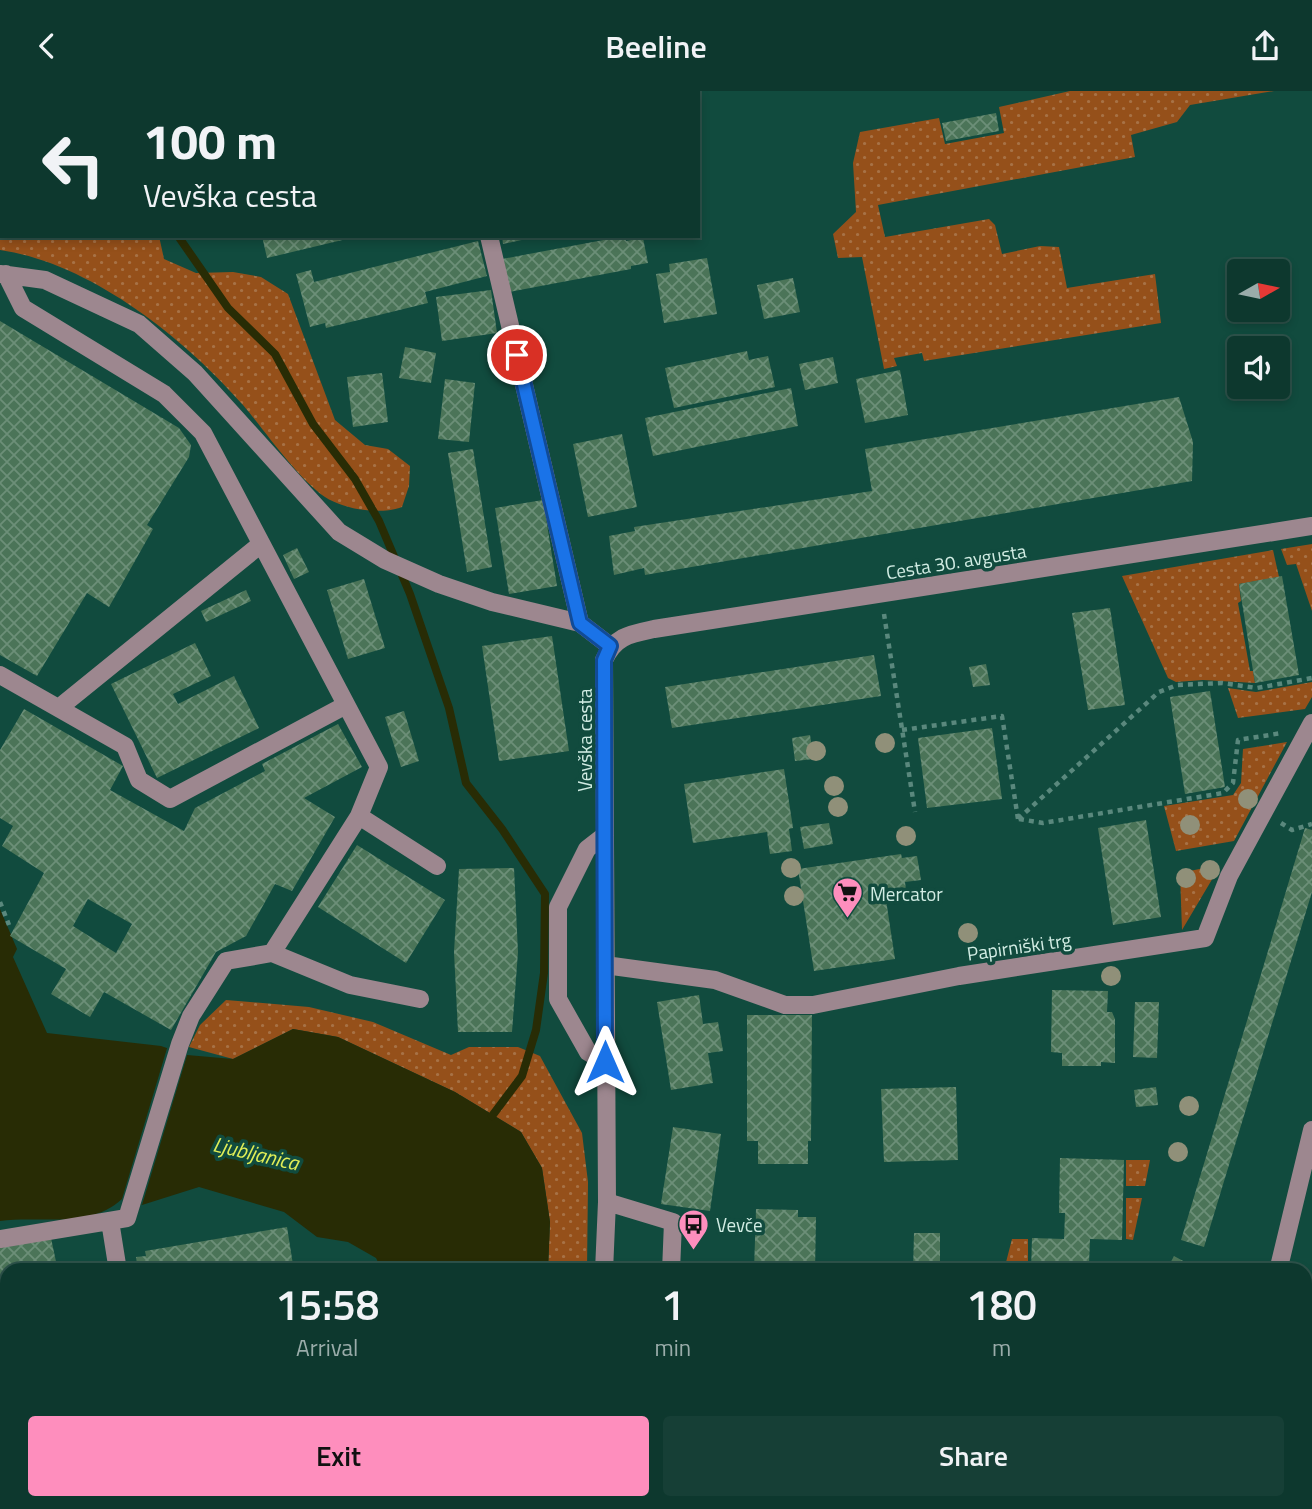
<!DOCTYPE html>
<meta charset="utf-8">
<style>
body{margin:0;font-family:"Titillium Web",sans-serif;background:#163f36;color:#f1f3f6;height:100vh;display:flex;flex-direction:column;font-size:26px;white-space:nowrap}
*{box-sizing:border-box;margin:0}
p{font-size:23px;color:#9aacaa}
.icon{flex:none;width:38px;height:38px;fill:none;stroke:currentColor;stroke-width:2;stroke-linecap:round;stroke-linejoin:round}
.map{position:relative;flex:1;overflow:hidden}
.panel{position:absolute;left:0px;top:1172px;width:1312px;height:247px;display:flex;flex-direction:column;background:#0d382e;border-radius:21px 21px 0 0;box-shadow:0 4px 10px #0003,0 0 0 2px #2d524a}
.panel>*{flex:none}
.banner{position:absolute;left:0px;top:0px;width:700px;height:147px;box-shadow:0 4px 10px #0003,0 0 0 2px #2d524a;background:#0d382e;color:#f1f3f6;overflow:hidden}
.needle{width:46px;rotate:81deg}
.buttons{position:absolute;left:1227px;top:168px;display:grid;gap:14px}
.buttons a{display:grid;place-items:center;width:63px;height:63px;border-radius:7px;background:#0d382e;box-shadow:0 4px 10px #0003,0 0 0 2px #2d524a;font-size:35px}
.pin{position:absolute;display:grid;place-items:center;width:60px;height:60px;color:#fff;margin:-30px;border:4px solid #fff;border-radius:50%;box-shadow:0 2px 7px #0007}
.me{position:absolute;width:77px;margin:-38px;rotate:0deg;stroke-linejoin:round;filter:drop-shadow(0 0 5px #0008)}
.turn{display:flex;align-items:center;gap:24px;height:147px;padding:0 28px;font-size:32px}
.turn .icon{width:91px;height:91px;stroke-width:2.5}
.turn b{display:block;font-size:49px;line-height:60px}
.eta{display:flex;justify-content:space-evenly;align-items:center;height:119px;text-align:center}
.eta b{font-size:42px;font-weight:600;line-height:49px}
.button{display:flex;gap:14px;margin-top:auto;padding:14px 28px}
.button a{flex:1;height:80px;border-radius:7px;background:#fe8ebd;color:#111;font-size:28px;font-weight:600;line-height:80px;text-align:center}
.button a+a{background:#163f36;color:#f1f3f6}
header{display:flex;justify-content:space-between;align-items:center;height:91px;padding:0 28px;background:#0d382e;font-size:32px;font-weight:600}
.map>svg:first-child{display:block}
</style>
<header><svg class="icon" aria-label="back" viewBox="0 0 24 24"><path d="M15 5l-7 7 7 7"/></svg>Beeline<svg class="icon" aria-label="share" viewBox="0 0 24 24"><path d="M12 15V3M7 8l5-5 5 5M5 13v7h14v-7"/></svg></header>
<div class="map">
<svg width="1312" height="1418" viewBox="0 0 1312 1418">
<defs>
<pattern id="grass-dots" width="8" height="8" patternUnits="userSpaceOnUse" patternTransform="scale(1.75)"><rect width="8" height="8" fill="#95501a"/><path d="M2 2h.1M6 6h.1" fill="none" stroke="#a77246" stroke-width="1.8" stroke-linecap="round"/></pattern>
<pattern id="building-cross-hatch" width="8" height="8" patternUnits="userSpaceOnUse" patternTransform="scale(1.75)"><rect width="8" height="8" fill="#4b7458"/><path d="M0 0l8 8M0 8l8-8" fill="none" stroke="#6c8f78"/></pattern>
</defs>
<rect width="100%" height="100%" fill="#114b3e"/>
<!-- grass -->
<path fill="url(#grass-dots)" d="M0,0H186L2,2V145H159L164,168L196,182L233,181L261,186L288,203L335,329L365,354L388,358L410,375L409,395L402,416C381,424 345,419 325,406C298,388 265,340 243,314C185,248 91,172 0,159Z
M1070,0H1274L1190,14L1177,31L1131,44L1135,66L878,114L885,146L989,128L995,134L1002,163L1040,155L1059,156L1067,197L1155,183L1161,232L924,270L922,262L894,267L897,275L884,278L862,166L838,167L833,143L856,121L853,72L860,41L939,27L945,53L1004,42L999,16Z
M1312,453V520L1296,473L1287,474L1281,458Z
M1273,459L1279,486L1239,493L1241,510L1238,512L1250,580H1253L1255,592L1203,589L1176,591L1168,587L1122,485Z
M1312,591V606L1305,618L1238,627L1228,597L1256,601Z
M1287,651L1234,750L1176,760L1164,715L1233,704L1241,692L1243,658Z
M1214,775L1217,780L1182,839L1180,782Z
M226,909L309,916L373,931L451,964L469,956H518L540,965L582,1042L588,1091L587,1179H548L550,1131L542,1077L521,1041L455,1001L338,946L293,938L233,968L189,956L200,934Z
M1126,1069H1150L1145,1095H1126Z
M1126,1107H1142L1133,1149L1126,1148Z
M1012,1148H1028V1179H1004Z"/>
<!-- water -->
<path fill="#282c05" d="M0,818L17,858L13,866L47,942L161,955L187,964L233,968L293,938L338,946L455,1001L521,1041L542,1077L550,1131L548,1179H382L376,1167L348,1151L317,1146L284,1121L199,1096L142,1114L122,1108C88,1139 41,1124 0,1130Z
M319,1412H484L480,1418H313Z"/>
<!-- pier -->
<path fill="#114b3e" d="M168,954L188,961L142,1114L122,1108Z"/>
<g fill="none" stroke-linecap="round" stroke-linejoin="round">
<!-- stream -->
<path stroke="#282c05" stroke-width="8" d="M199,2L200,0
M178,145L228,217L275,263L313,333L355,388L379,430L410,503L449,617L466,692L502,738L545,803L544,882L536,939L522,985L492,1025"/>
</g>
<!-- building -->
<path fill="url(#building-cross-hatch)" fill-rule="evenodd" d="M996,22L999,40L946,50L942,32Z
M262,145H355V146L267,167Z
M502,145H534L535,146L503,153Z
M625,145L626,150L643,147L648,172L631,175V178L509,201L502,168Z
M478,150L487,185L425,201L428,212L326,237L325,232L310,236L296,183L311,179L314,191Z
M707,167L717,223L664,232L656,183L670,181L669,173Z
M793,187L800,221L764,228L757,194Z
M491,199L497,242L442,250L436,206Z
M0,230L179,337L191,354L189,366L147,434L153,438L109,516L87,502L37,585L0,564Z
M405,256L436,262L431,292L399,287Z
M747,260L749,269L768,265L775,296L674,317L665,277Z
M833,266L838,292L805,299L799,273Z
M900,279L908,324L865,332L856,288Z
M382,282L388,331L353,336L347,286Z
M445,288L475,292L469,351L438,348Z
M791,297L798,335L653,365L645,327Z
M1179,306L1193,351L1192,390L645,484L644,477L614,484L609,445L635,440L634,436L872,400L865,358Z
M622,343L637,416L588,426L573,353Z
M473,358L492,476L467,481L448,362Z
M543,409L557,495L509,503L495,417Z
M297,457L309,481L294,488L283,464Z
M1282,485L1299,584L1255,592L1239,493Z
M364,488L385,557L348,568L327,499Z
M246,499L251,510L206,531L201,520Z
M1110,517L1125,614L1088,619L1072,522Z
M552,545L569,660L499,670L482,555Z
M195,552L211,585L173,603L178,613L234,585L259,637L157,687L111,593Z
M874,564L881,605L672,637L665,596Z
M986,573L990,594L973,596L969,576Z
M1210,600L1225,696L1185,703L1170,606Z
M24,618L123,675L110,699L184,740L195,717L265,680L262,673L338,633L362,676L304,707L335,726L292,800L275,793L246,845L216,861L171,939L104,901L90,926L51,903L66,878L10,845L44,782L2,755L13,735L0,727V659ZM88,808L132,833L116,862L73,835Z
M404,620L419,670L401,676L385,626Z
M992,637L1002,708L927,717L918,647Z
M810,644L814,668L795,670L792,647Z
M784,678L793,737L789,738L792,760L770,763L767,741L693,752L684,693Z
M1146,729L1161,826L1113,834L1098,737Z
M829,732L833,753L804,758L800,736Z
M1305,737L1312,739V801L1204,1156L1181,1149Z
M357,754L445,809L406,872L318,816Z
M901,763L902,767L917,765L921,789L905,791L907,806L886,809L895,868L814,880L798,778Z
M514,777L518,861L512,941H458L454,861L459,778Z
M1052,899L1108,900L1107,921H1112L1115,928V972L1101,971V975H1062V962L1051,961Z
M699,904L703,933L718,931L723,960L708,962L713,992L671,999L657,911Z
M1135,911H1159L1157,967L1133,966Z
M747,924H812L811,1050H808V1073H758V1050H747Z
M956,996L958,1069L884,1071L881,998Z
M1156,996L1158,1014L1136,1016L1134,999Z
M673,1036L721,1043L710,1120L661,1113Z
M1060,1067L1124,1069L1122,1149L1090,1148L1089,1173L1095,1174V1180H1031L1032,1147L1064,1148L1065,1122H1059Z
M756,1118L798,1119V1126H816L815,1180H754Z
M287,1136L294,1180H138L136,1166L146,1165L145,1160Z
M914,1142H940V1180H913Z
M51,1147L58,1180H7L6,1320L0,1286V1154Z
M1174,1165L1196,1177L1195,1180H1166Z
M1310,1270H1312V1321L1306,1319V1283Z
M1312,1379V1418H1311L1306,1408V1382Z
M21,1412H303L301,1418H22Z
M574,1412H615L614,1418H573Z
M629,1412H664V1418H629Z
M758,1412H912V1418H758Z
M1174,1412H1202L1204,1418H1158Z
M708,1413H724V1418H708Z"/>
<g fill="none" stroke-linecap="round" stroke-linejoin="round">
<!-- path -->
<path stroke="#5a887d" stroke-width="4.5" stroke-dasharray="5 5" stroke-linecap="butt" d="M884,523L915,721
M902,639L1002,625L1018,728
M1018,728L1159,601L1177,594L1222,592L1257,597L1312,587
M1019,728L1043,732L1223,702L1233,692L1238,649L1282,642
M1281,732L1292,739L1312,733
M0,811L9,834"/>
<!-- minor -->
<path stroke="#9d878f" stroke-width="18" d="M473,0V2
M489,145L580,532L610,555
M0,183L45,189L139,233L195,282L339,441L385,469L439,493L492,511L580,532
M6,183L23,217L164,303L203,342L379,676L359,725L437,775
M0,584L125,655L139,689L170,708L346,614
M60,616L261,453
M605,744L587,758L558,816V908L588,961L605,971
M272,862L359,725
M605,874L715,889L785,914H813L959,885L1205,847L1229,785L1312,632
M607,1111L673,1131L671,1180
M110,1130L118,1180
M0,1148L127,1127L180,953L191,925L226,870L272,862L350,894L420,908
M604,1180L607,1111L604,569C615,545 630,543 654,538L1312,435
M1278,1180L1312,1039
M1259,1412L1261,1418
M550,1418L552,1412
M944,1418V1412"/>
</g>
<!-- trees -->
<g fill="#909079">
<circle cx="885" cy="652" r="10"/>
<circle cx="816" cy="660" r="10"/>
<circle cx="834" cy="695" r="10"/>
<circle cx="1248" cy="708" r="10"/>
<circle cx="838" cy="716" r="10"/>
<circle cx="1190" cy="734" r="10"/>
<circle cx="906" cy="745" r="10"/>
<circle cx="791" cy="777" r="10"/>
<circle cx="1210" cy="779" r="10"/>
<circle cx="1186" cy="787" r="10"/>
<circle cx="794" cy="805" r="10"/>
<circle cx="968" cy="842" r="10"/>
<circle cx="1111" cy="885" r="10"/>
<circle cx="1189" cy="1015" r="10"/>
<circle cx="1178" cy="1061" r="10"/>
</g>
<g fill="none" stroke-linecap="round" stroke-linejoin="round">
<defs>
<path id="route" d="M517,264L580,532L610,555L604,569L605,971"/>
</defs>
<!-- route casing -->
<use href="#route" stroke="#114b97" stroke-width="18"/>
<!-- route -->
<use href="#route" stroke="#1a73e8" stroke-width="12"/>
</g>
<!-- icons -->
<defs>
<symbol id="supermarket-pin" viewBox="-11 -11 22 30"><path d="M0 17L-7.5 6A9.5 9.5 0 1 1 7.5 6Z" fill="#fe8ebd" stroke="#114b3e"/><path d="M-6-5.5h2.5l.6 2H6L4.5 2H-2.5L-4.4-4H-6ZM-1.5 3.2a1.3 1.3 0 1 0 .1 0ZM3 3.2a1.3 1.3 0 1 0 .1 0Z" fill="#111"/></symbol>
<symbol id="bus-pin" viewBox="-11 -11 22 30"><path d="M0 17L-7.5 6A9.5 9.5 0 1 1 7.5 6Z" fill="#fe8ebd" stroke="#114b3e"/><path d="M-5-6H5V4H4V6H2V4H-2V6H-4V4H-5ZM-3.5-4V0h7V-4ZM-3.5 1.2v1.5H-2V1.2ZM2 1.2v1.5H3.5V1.2Z" fill="#111"/></symbol>
</defs>
<g fill-rule="evenodd">
<use href="#supermarket-pin" x="830" y="784" width="35" height="47"/>
<use href="#bus-pin" x="676" y="1116" width="35" height="47"/>
</g>
<g text-anchor="middle" dominant-baseline="central" stroke-width="7" stroke-linejoin="round" paint-order="stroke">
<!-- street labels -->
<g font-size="19" fill="#d1ece3" stroke="#114b3e">
<text transform="translate(956 470) rotate(-9)">Cesta 30. avgusta</text>
<text transform="translate(584 649) rotate(-90)">Vevška cesta</text>
<text transform="translate(1019 855) rotate(-8)">Papirniški trg</text>
</g>
<!-- poi labels -->
<g font-size="19" fill="#d1ece3" stroke="#114b3e" text-anchor="start">
<text x="870" y="802">Mercator</text>
<text x="716" y="1133">Vevče</text>
</g>
<!-- water labels -->
<g font-size="21" font-style="italic" fill="#e1ee57" stroke="#114b3e">
<text transform="translate(256 1062) rotate(13)">Ljubljanica</text>
</g>
</g>
</svg>
<div class="buttons">
<a><svg class="needle" viewBox="-14 -14 28 28"><path d="M0-13l5 13h-10z" fill="#e53935"/><path d="M0 13l5-13h-10z" fill="#9aacaa"/></svg></a>
<a><svg class="icon" aria-label="sound" viewBox="0 0 24 24"><path d="M4 9h4l5-4v14l-5-4H4zM17 9q2 3 0 6"/></svg></a>
</div>
<div class="pin" style="left:517px;top:264px;background:#d93025"><svg class="icon" aria-label="arrive" viewBox="0 0 24 24"><path d="M6 21V4h12l-3 4 3 4H6"/></svg></div>
<svg class="me" style="left:605px;top:971px" viewBox="-20 -20 40 40"><path d="M0-17L14 15 0 8-14 15z" fill="#1a73e8" stroke="#fff" stroke-width="4"/></svg>
<div class="banner">
<div class="turn"><svg class="icon" aria-label="left" viewBox="0 0 24 24"><path d="M17 20v-9H6M10 6l-5 5 5 5"/></svg><div><b>100 m</b>Vevška cesta</div></div>
</div>
<section class="panel">
<div class="eta">
<div><b>15:58</b><p>Arrival</p></div>
<div><b>1</b><p>min</p></div>
<div><b>180</b><p>m</p></div>
</div>
<div class="button"><a>Exit</a><a>Share</a></div>
</section>
</div>
